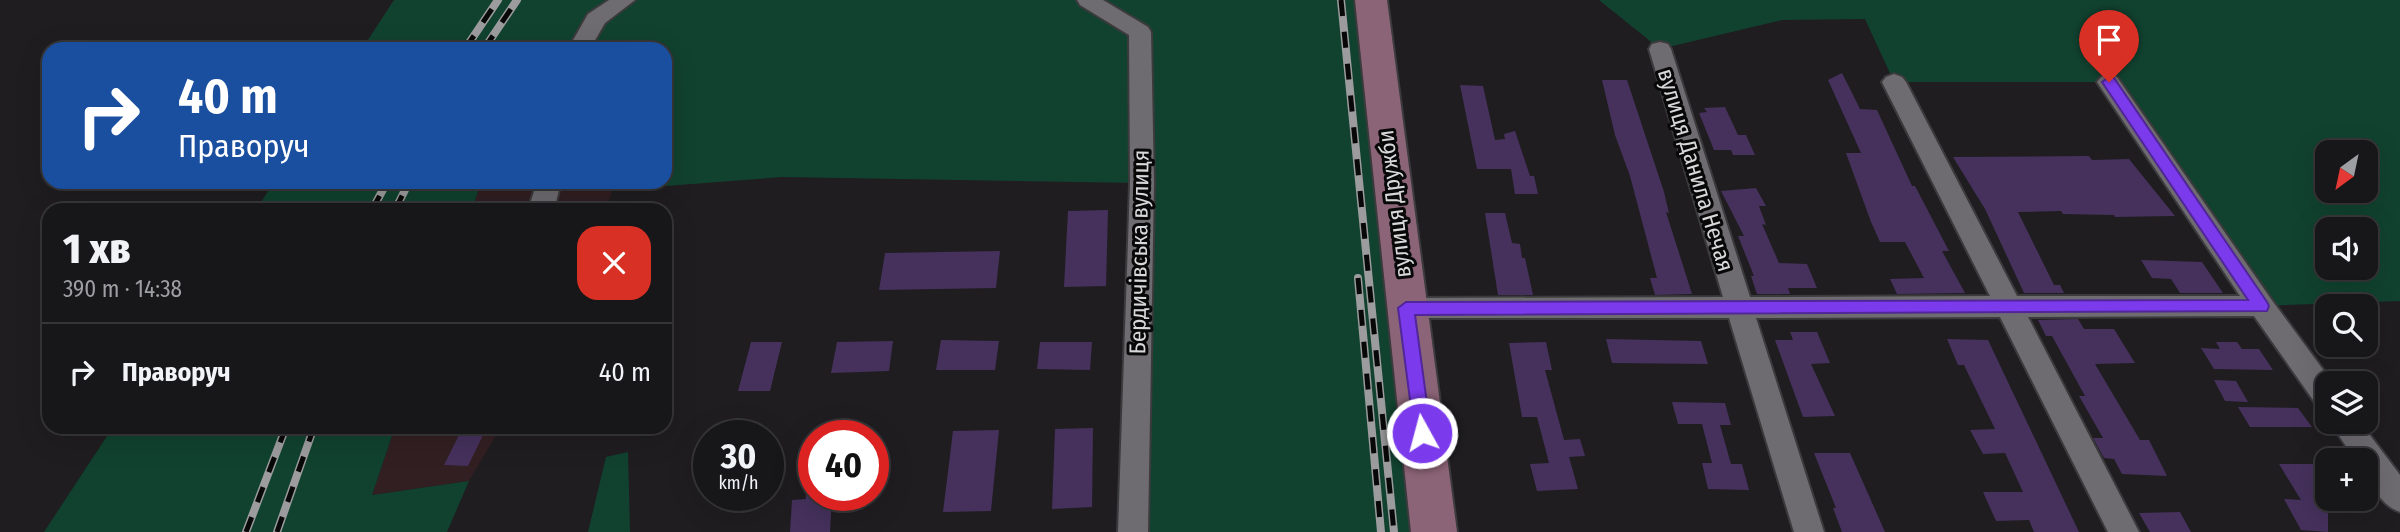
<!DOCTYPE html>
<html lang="uk">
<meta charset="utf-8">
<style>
body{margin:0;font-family:"Fira Sans Condensed",sans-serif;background:#201f21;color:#f1f3f6;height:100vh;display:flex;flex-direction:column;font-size:26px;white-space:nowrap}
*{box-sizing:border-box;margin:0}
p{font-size:23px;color:#9e9fa2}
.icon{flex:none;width:38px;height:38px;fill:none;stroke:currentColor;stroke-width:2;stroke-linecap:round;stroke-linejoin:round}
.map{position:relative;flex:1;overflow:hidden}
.side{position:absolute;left:42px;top:203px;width:630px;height:231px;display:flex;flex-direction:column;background:#171618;border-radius:21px;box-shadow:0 7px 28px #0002,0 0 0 2px #363537}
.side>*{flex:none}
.top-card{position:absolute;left:42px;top:42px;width:630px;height:147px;border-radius:21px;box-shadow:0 7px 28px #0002,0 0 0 2px #363537;background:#1a4fa0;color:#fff;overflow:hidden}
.needle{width:46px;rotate:213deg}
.controls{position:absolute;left:2315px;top:140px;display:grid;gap:14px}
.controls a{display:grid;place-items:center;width:63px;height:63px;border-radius:14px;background:#171618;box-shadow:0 7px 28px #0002,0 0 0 2px #363537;font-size:35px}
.speed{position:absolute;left:693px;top:420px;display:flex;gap:14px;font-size:35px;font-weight:700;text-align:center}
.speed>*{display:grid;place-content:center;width:91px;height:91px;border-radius:50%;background:#171618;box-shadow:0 7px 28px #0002,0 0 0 2px #363537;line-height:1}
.speed small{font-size:18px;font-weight:400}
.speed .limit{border:10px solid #d22;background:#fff;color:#111}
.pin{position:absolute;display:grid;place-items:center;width:60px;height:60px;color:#fff;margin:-72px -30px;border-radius:50% 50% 50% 0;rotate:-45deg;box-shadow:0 0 7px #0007}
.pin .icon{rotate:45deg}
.me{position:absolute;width:77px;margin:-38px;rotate:353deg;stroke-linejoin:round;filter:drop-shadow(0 0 5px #0008)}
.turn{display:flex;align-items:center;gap:24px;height:147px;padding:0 21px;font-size:32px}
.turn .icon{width:91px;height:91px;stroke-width:2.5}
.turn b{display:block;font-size:49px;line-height:60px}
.round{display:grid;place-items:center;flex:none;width:74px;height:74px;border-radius:21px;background:#201f21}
.summary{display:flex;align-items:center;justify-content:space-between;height:119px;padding:0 21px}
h1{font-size:42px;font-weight:800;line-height:52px}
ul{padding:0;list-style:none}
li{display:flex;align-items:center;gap:21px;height:98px;padding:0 21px;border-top:2px solid #363537}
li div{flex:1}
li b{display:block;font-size:26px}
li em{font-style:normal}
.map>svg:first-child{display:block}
</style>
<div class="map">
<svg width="2400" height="532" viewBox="0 0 2400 532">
<rect width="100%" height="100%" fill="#1f1d20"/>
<!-- industrial -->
<path fill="#321f22" d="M481,182H615L606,210H472Z
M395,427H501L469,481L372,495Z"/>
<!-- green -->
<path fill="#11422f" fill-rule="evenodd" d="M394,0H1371L1434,532H1133L1142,183L782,177L613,190L615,182H665V49H362Z
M1599,0H2400V301L2261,306L2109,82H1894L1865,19L1782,20L1660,49ZM2328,152H2366V191H2328ZM2328,229H2366V268H2328Z
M274,182H481L472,210H256Z
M113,427H395L372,495L469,481L447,532H44Z
M628,452L630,532H588L606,457Z"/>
<!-- building -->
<path fill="#45315c" d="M1842,73L1860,109L1877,110L1912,186H1915L1949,251H1942L1965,293L1897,294L1890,279L1924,278L1905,242H1880L1871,222L1846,153H1861L1828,80Z
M1602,80H1627L1664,192L1669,213L1666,212L1692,294L1655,295L1650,278H1657L1630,176L1615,135Z
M1460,85L1483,86L1495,140L1505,139L1504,134L1515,131L1530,176H1534L1538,194H1515L1511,169H1477Z
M1725,107L1738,135H1746L1755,155H1733L1731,150H1714L1699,113L1707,112L1704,108Z
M2089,156L2092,160L2129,159L2175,216L2115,217L2114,215L2063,214L2061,211L2018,212L2054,285H2060L2064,293H2024L1985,209L1953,157Z
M1756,188L1766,206H1759L1766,225L1762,224L1779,263L1807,264L1817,288H1788L1790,294H1757L1751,276H1754L1738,236H1744L1721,191Z
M1108,210L1106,286L1064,287L1068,211Z
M1485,213H1505L1512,243L1520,244L1522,258H1525L1533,295H1498Z
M1000,251L996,288L879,290L885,253Z
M2141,260L2202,262L2223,293H2180L2171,279L2152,278Z
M2078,319L2084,329H2114L2135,363L2095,364L2140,440H2149L2167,476L2122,474L2114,459L2104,458L2093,438H2103L2079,396H2085L2052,336H2046L2038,320Z
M1790,332H1817L1830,363L1811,364L1835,416L1803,417L1775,340H1793Z
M1606,339L1701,341L1708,364L1612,363Z
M1947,339L1988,340L2079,532H2034L2029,520L1996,521L1983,492H2023L2005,453L1983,454L1970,430L1995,429L1964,365H1958Z
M941,340L999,341L995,370H936Z
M893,341L889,371L831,373L837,342Z
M751,342H782L770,391H738Z
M1040,342H1092L1090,370L1037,369Z
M1546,342L1552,370H1545L1564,440L1580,439L1585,456L1569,457L1578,489L1537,491L1530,464L1549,463L1537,417H1522L1509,343Z
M2216,342H2237L2242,349H2259L2273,370L2214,369L2201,348L2220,349Z
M2214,380L2236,381L2248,402L2225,401Z
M1672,402L1725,403L1731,425H1720L1731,464H1742L1749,490L1708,489L1702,463H1712L1702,424H1678Z
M2238,407L2298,408L2312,427H2250Z
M463,427H487L468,466L444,465Z
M1093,428L1092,507L1052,509L1055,429Z
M999,430L991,511L943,512L953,431Z
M1814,453H1850L1885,532H1842L1833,508H1836Z
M2279,464H2328V532L2301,530L2284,499L2301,500Z
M806,495H832L830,532H790L792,500L806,499Z
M2180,512L2191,532H2150L2139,513Z"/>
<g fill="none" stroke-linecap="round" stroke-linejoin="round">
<defs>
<path id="street" d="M609,0H635L605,23L590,49H568L588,14Z
M1077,0H1103L1148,27L1151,32L1154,183L1148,532H1118L1130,183L1129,35L1080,5Z
M1660,42L1668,44L1671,49L1750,297L1990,296L1882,82L1886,77L1894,74L1902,77L1906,82L2017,296H2240L2097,82L2101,77L2109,74L2117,77L2271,299L2333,383H2328V411L2318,407L2254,316L2028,317L2139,532H2108L2000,317L1756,318L1824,532H1794L1729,318H1406L1396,315L1393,308L1396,301L1406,298L1723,297L1649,49L1652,44Z
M537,182H561L554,210H528Z
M2330,422H2360L2400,475V512C2380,505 2366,480 2366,460H2355Z"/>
<path id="secondary" d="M1355,0H1387L1457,532H1411Z"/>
</defs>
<!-- street casing -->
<use href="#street" stroke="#3b3a3c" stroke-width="4"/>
<!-- secondary casing -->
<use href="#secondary" stroke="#3b3a3c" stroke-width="4"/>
<!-- street -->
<use href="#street" fill="#6e6c70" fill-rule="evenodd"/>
<!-- secondary -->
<use href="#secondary" fill="#8c6477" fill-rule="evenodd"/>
<defs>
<path id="rail" d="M1341,0L1394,532
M465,49L498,0
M484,49L517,0
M372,210L387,182
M395,210L409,182
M1358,278L1381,532
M246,532L286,427
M277,532L314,427"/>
</defs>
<!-- rail casing -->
<use href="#rail" stroke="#9c9b9d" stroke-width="8"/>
<!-- rail -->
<use href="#rail" stroke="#080809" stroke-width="5" stroke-dasharray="16" stroke-linecap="butt"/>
</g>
<!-- route -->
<path fill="#7c3aed" stroke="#51269a" stroke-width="2" d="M2109,77L2114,78L2267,302L2269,306L2267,311L1415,315L1431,433L1428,438L1422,440L1415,438L1398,308L1406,302L2248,300L2102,82Z"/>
<g text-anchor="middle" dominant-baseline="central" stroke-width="6" stroke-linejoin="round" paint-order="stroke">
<!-- street labels -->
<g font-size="23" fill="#d8d7d9" stroke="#080809">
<text transform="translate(1696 170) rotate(73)">вулиця Данила Нечая</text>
<text transform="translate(1394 204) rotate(-97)">вулиця Дружби</text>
<text transform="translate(1139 252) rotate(-89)">Бердичівська вулиця</text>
</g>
</g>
</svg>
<div class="controls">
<a><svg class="needle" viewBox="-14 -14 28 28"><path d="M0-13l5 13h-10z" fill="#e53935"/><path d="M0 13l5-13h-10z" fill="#9e9fa2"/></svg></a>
<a><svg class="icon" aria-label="sound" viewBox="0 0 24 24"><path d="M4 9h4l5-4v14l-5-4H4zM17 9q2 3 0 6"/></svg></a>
<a><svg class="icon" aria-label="search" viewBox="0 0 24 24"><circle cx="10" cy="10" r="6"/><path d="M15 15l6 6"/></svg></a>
<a><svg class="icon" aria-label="layers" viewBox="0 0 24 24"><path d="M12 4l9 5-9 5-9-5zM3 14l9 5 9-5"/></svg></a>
<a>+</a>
</div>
<div class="speed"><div>30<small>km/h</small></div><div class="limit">40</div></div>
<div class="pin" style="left:2109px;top:82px;background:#d93025"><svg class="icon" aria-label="arrive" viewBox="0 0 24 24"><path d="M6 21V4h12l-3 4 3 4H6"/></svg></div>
<svg class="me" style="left:1422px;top:433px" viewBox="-20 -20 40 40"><circle r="17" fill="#7c3aed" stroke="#fff" stroke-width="3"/><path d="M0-11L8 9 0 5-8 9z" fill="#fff"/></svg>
<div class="top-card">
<div class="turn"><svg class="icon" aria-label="right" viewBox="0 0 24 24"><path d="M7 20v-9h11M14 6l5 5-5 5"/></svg><div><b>40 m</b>Праворуч</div></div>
</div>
<section class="side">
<div class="summary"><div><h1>1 хв</h1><p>390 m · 14:38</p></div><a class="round" style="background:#d93025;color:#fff"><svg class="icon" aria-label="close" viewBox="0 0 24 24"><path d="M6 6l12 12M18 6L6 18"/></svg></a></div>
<ul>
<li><svg class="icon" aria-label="right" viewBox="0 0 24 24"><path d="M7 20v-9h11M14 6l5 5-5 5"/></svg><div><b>Праворуч</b></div><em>40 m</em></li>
</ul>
</section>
</div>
